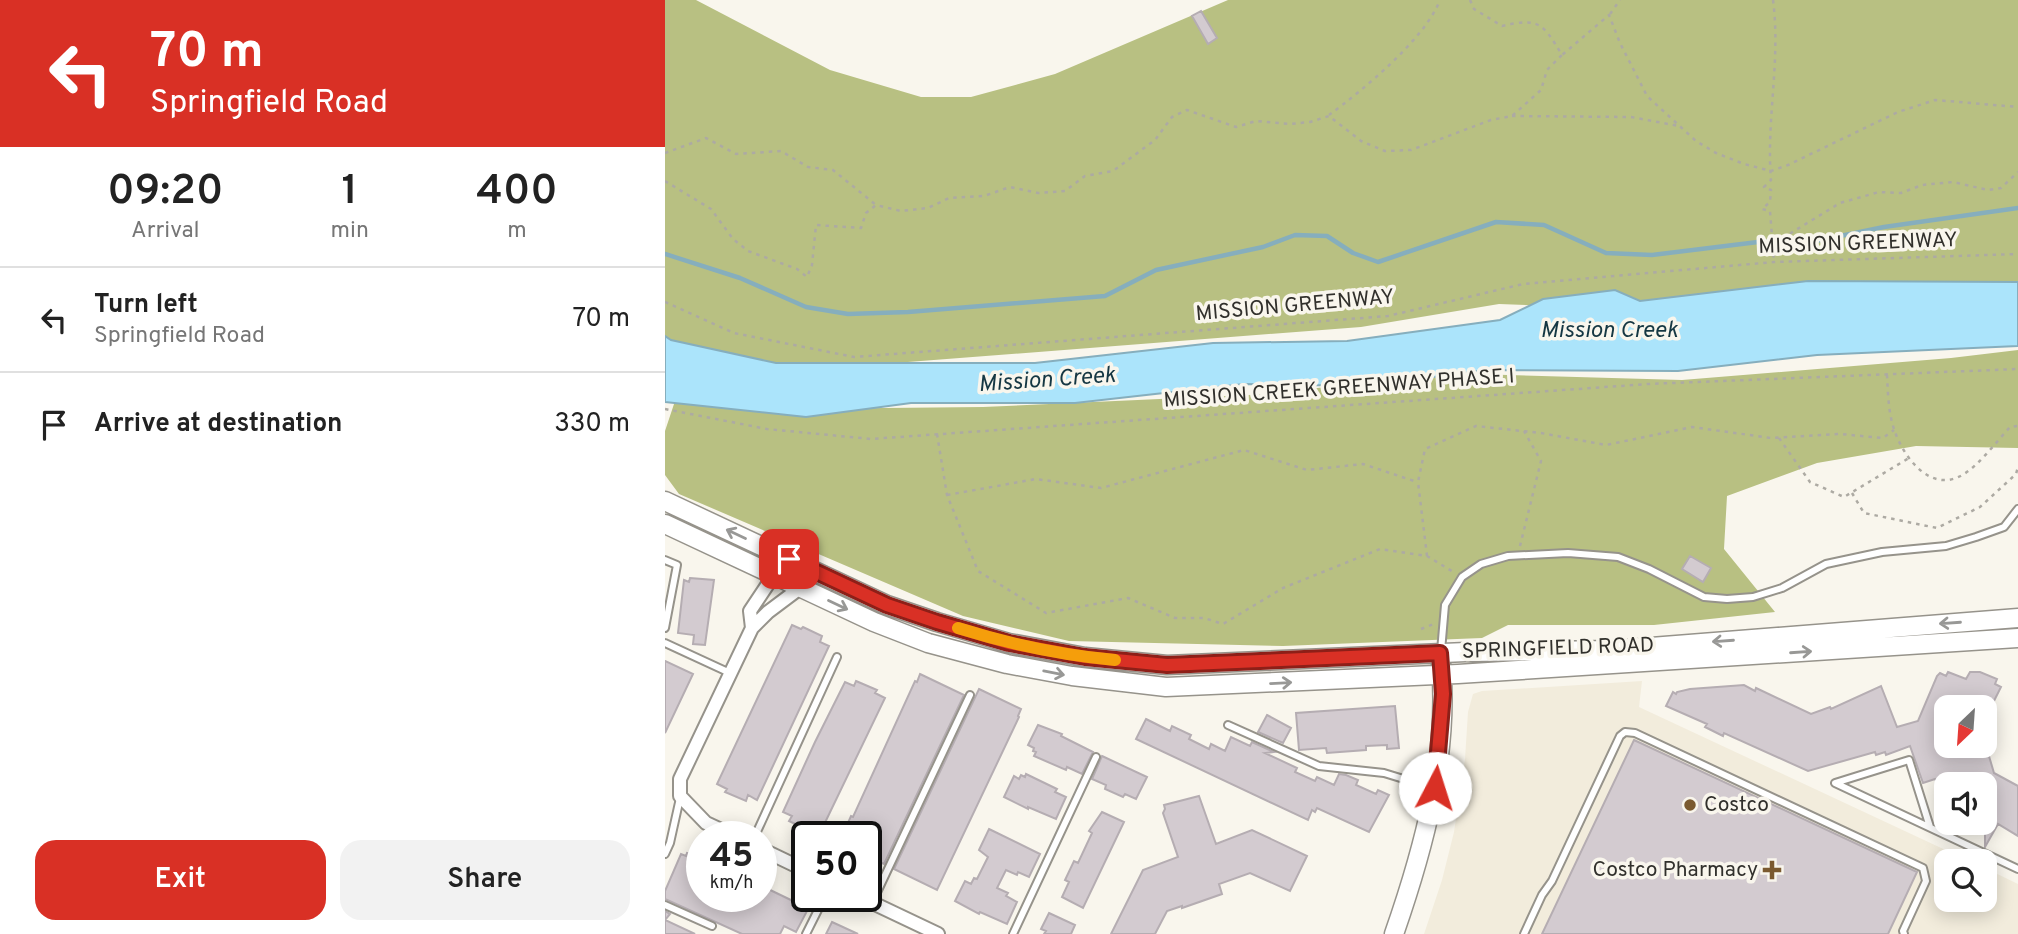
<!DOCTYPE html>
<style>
body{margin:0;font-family:Overpass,sans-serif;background:#f2f2f2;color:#222;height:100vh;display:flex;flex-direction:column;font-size:26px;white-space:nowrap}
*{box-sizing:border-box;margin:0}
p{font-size:23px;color:#767676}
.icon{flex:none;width:38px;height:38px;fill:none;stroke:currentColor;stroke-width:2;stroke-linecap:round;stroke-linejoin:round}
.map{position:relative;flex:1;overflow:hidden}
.panel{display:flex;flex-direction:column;background:#fff;width:665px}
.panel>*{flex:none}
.guide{background:#d93025;color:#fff;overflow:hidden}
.needle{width:46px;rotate:205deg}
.buttons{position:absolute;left:1269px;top:695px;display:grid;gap:14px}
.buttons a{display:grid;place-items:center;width:63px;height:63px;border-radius:14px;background:#fff;box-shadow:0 4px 18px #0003;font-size:35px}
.speed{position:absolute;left:21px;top:821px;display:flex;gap:14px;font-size:35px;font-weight:700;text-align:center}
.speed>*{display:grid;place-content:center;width:91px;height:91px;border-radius:50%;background:#fff;box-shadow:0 4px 18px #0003;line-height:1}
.speed small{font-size:18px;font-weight:400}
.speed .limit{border:4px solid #111;border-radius:10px;background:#fff;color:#111}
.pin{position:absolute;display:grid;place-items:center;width:60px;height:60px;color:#fff;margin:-30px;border-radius:14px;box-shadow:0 4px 10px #0006}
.me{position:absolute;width:77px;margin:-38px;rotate:5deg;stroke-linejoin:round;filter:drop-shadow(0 0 5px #0008)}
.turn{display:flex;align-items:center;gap:24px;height:147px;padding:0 35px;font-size:32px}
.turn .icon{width:91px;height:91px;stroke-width:2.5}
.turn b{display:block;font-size:49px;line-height:60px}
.eta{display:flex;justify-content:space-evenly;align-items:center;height:119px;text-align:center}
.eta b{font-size:42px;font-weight:600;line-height:49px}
.cta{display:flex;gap:14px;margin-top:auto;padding:14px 35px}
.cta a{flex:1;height:80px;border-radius:21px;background:#d93025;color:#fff;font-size:28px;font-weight:600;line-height:80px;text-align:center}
.cta a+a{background:#f2f2f2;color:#222}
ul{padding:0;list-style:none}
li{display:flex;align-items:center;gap:21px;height:105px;padding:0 35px;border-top:2px solid #e0e0e0}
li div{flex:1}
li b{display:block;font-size:26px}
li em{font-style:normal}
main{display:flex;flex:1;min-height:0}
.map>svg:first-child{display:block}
</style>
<main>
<section class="panel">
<div class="guide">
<div class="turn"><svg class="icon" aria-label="left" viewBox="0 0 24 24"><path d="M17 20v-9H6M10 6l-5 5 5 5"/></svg><div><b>70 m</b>Springfield Road</div></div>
</div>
<div class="eta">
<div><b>09:20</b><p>Arrival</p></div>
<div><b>1</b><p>min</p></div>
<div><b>400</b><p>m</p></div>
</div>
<ul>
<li><svg class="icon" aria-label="left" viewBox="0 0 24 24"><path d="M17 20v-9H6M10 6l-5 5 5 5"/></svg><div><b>Turn left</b><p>Springfield Road</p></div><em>70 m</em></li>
<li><svg class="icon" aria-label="arrive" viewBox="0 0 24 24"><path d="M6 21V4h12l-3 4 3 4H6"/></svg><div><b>Arrive at destination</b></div><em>330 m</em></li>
</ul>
<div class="cta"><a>Exit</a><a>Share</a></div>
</section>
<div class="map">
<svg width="1353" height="934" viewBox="0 0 1353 934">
<rect width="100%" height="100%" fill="#f9f6ed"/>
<!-- built -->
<path fill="#f2ecdc" d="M977,681L974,707L1304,861H1281V900H1320V868L1353,884V934H759L777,880L789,832L800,759L803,712L808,694L817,691Z"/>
<!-- forest -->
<path fill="#b8c082" d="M0,0H31L165,70L256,97H306L390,74L563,0H1353V297L1059,313L834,304L696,327L204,365H122L0,344Z
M1353,350V448L1251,446L1152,463L1062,496L1059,549L1110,612L989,625H843L817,638L618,646L404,641L298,616L14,494L0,475V431L12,395L121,409L318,407L605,394L771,373L1017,380L1286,358Z"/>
<!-- water -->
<path fill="#abe4fb" stroke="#86aebd" stroke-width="2" d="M1143,281L1353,282V346L1152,355L1013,371L820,370L702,386L579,384L410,403H246L141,417L0,402V336L6,340L111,363H370L548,343L682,341L835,320L878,299L950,290L975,301Z"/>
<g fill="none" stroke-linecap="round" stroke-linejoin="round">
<!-- stream -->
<path stroke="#86aebd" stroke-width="4.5" d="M0,254L75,278L141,307L183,314L243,312L440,296L491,270L598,247L630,235L662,236L688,253L713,262L831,222L879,225L941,253L987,255L1093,242L1151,241L1219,227L1353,208"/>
</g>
<!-- building -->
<path fill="#d3cbd0" stroke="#b5adb2" stroke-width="2" d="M536,11L552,38L543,44L527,16Z
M1025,556L1046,568L1038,582L1017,569Z
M25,578L49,580L40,645L28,644L29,635L13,633L19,580L24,582Z
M127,625L136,629L138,627L157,636L155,642L164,646L92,800L83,795L81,801L60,792L62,789L52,784Z
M0,661L28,674L0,733Z
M1283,672L1301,679L1305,672H1315L1332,679L1330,684L1336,687L1326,707H1281V746H1321L1329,773L1353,786V836L1333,824L1320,847V833L1297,822H1320V784H1273L1270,779L1258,783L1245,746L1221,755L1220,752L1211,755L1210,752L1143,771L1059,733L1058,736L1040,727L1042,724L1001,706L1008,692L1011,694L1012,692L1025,689L1079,685L1090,691L1091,688L1146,714L1165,707L1166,709L1216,686L1232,727L1253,721L1272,676L1275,673L1281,676Z
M255,674L299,695L219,864L201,856V836H177L186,816L188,817L250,681L252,682Z
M191,681L212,690L210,693L220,698L155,833L146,828L145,831L124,821L127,816L118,812L150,742L180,682L189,686Z
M314,689L356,709L353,716L354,717L272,890L229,869Z
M730,706L734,748L722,749V745L701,746V750L662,753L661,748L634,750L631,713Z
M602,715L626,728L618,743L593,732Z
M481,719L505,731L507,726L526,735L524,739L544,749L546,744L560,751L566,737L585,746L587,742L609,752L600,753L632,768L630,772L650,781L652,777L669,785L674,774L681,775L693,780L691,785L711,794L713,790L724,795L704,832L652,808L650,812L647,810L643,820L471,739Z
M373,725L397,734L396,736L428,752L417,774L402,767L401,770L369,756L371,752L368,751L369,748L363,745Z
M969,740L1252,872L1223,934H877Z
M437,756L482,777L471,799L460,794L458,797L440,789L441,785L427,779Z
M361,774L392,789L390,792L401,797L391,819L363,807V809L339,797L349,776L354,779L356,775L360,777Z
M534,796L551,844L587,830L642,856L625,891L585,873L554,884L557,894L517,908V906L502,911L490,934H446L478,870L513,857L498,813L500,809L499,805Z
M437,812L459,822L418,908L397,897L404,882L400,880L409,861L413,863L427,833L424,831Z
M324,829L375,854L364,877L353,872L352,875L341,870L332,888L343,893L341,896L352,902L342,924L315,912L314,914L290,901L300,881L306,884L309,878L312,879L323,857L314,850Z
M22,853L37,859V896H98L101,888L130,902L128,905L142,911L131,932L119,926L115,934H77L0,899V891L16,854L21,856Z
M0,911L5,914L0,920L30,934H0Z
M384,913L410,925L406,934H379L381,931L376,929Z
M167,922L193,934H161Z"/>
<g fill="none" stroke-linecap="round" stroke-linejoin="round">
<defs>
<path id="lane" d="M0,560L12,565L0,628
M0,643L65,673
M776,651L780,605L797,577L816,564L843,556L903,553L953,557L984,569L1039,597L1062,599L1088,597L1117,588L1161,564L1217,552L1281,546L1311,537L1339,527L1353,509
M563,725L654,766L719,773L768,788
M1265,827L1244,760L1170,783L1353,869
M90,836L172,657
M0,854L5,843L15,798
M207,903L305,695
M0,905L47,926
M141,934L160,896
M348,934L431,757
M859,934L877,895L887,881L955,736L960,732L970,733L1258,868L1261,881L1238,931L1239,934"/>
<path id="street" d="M87,628L85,611L109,575L124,559
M69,836L41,823L15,796V779L87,628L103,612L135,588
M96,849L142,871
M193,896L273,934"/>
<path id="secondary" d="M0,501L222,605L272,622L344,643L420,657L502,665L801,652L948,650L1353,618
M0,524L209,622L263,643L342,664L407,676L501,687L793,674L1353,638
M729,934C759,848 784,756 776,664"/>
</defs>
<!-- lane casing -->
<use href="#lane" stroke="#96938b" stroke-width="10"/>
<!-- street casing -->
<use href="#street" stroke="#96938b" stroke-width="16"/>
<!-- secondary casing -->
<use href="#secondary" stroke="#96938b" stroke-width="21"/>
<!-- path -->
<path stroke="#adaaa3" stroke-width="2.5" stroke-dasharray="3.5 5" stroke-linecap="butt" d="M805,0L809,9L837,26C875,17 878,24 897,55L944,15L955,43L982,96L1031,141L1051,153L1079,164L1106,171L1123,165L1233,112L1270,100L1353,107
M1108,0C1116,60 1101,120 1106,180L1099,187L1106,190L1105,202L1097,209L1105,211L1109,262
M945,14L955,0
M664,115C698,90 760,39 775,0
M847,116L966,117L1014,126
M0,153L41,138L71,154L116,151L143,167L168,170L211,205
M0,181L46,209L68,239L83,251L132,269L142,277L147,265L151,225L196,228L201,213L211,205L236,211L263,208L284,198L319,196L345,187L373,193L400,191L420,176L448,171L490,140L507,117L522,110L571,127L591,121L625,124L645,122L664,116L696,141L720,151L746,150L826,120L847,116L876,90L882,70L897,55
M1109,239L1121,236L1175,203L1214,192L1236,193L1257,185L1288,182L1323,190L1336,188L1353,172
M0,302L69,333L189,357L723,316L858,284L1109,262L1353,254
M1222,375C1223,392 1223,411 1229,429C1238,457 1266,495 1299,474C1315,464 1332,441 1345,427L1353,426
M0,409L102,429L206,439L983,384L1353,369
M272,434L282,495L313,571L381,613L463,598L510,618H539L558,624L618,588L715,549L762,556L790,573
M1114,438L1145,482L1179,497L1244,458
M1187,493L1199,513L1272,528L1315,507L1351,474L1353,467
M282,495L371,479L436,488L579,450L642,470L698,464L752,482
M855,546L876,461L859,431
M762,556L753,482L760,449L811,426L876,433L941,445L1027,427L1106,438L1175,434L1218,438L1229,430
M756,629L769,624"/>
<!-- lane -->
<use href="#lane" stroke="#fff" stroke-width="6"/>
<!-- street -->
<use href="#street" stroke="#fff" stroke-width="12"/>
<!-- secondary -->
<use href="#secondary" stroke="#fff" stroke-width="18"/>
</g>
<!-- one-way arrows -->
<defs><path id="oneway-shaft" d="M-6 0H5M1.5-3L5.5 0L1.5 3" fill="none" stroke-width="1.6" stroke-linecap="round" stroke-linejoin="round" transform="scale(1.75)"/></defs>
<g stroke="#989896">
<use href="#oneway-shaft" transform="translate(71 534) rotate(-155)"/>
<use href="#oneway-shaft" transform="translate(173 605) rotate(25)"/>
<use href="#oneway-shaft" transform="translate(1285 623) rotate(176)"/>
<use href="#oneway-shaft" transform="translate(1058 641) rotate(176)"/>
<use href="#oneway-shaft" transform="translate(1136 652) rotate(-4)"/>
<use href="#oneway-shaft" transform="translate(389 673) rotate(11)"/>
<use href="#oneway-shaft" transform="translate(616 683) rotate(-3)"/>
</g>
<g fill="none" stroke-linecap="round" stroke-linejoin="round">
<defs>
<path id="route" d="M124,559L222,605L272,622L344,643L420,657L502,665L775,653L778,694L770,788"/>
</defs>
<!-- route casing -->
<use href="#route" stroke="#8d1f18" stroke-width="18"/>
<!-- route -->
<use href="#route" stroke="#d93025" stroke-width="12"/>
<!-- slow -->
<path stroke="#f59e0b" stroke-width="12" d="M293,628C344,644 396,655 450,660"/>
</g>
<!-- markers -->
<g fill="#7b5a30" stroke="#f9f6ed" stroke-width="2.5">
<circle cx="1025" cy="805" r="7"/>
<path d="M1103.5 859.5h7v7h7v7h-7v7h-7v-7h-7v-7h7z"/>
</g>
<g text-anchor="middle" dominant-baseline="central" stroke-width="7" stroke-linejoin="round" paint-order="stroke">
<!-- street labels -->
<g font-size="21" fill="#31302c" stroke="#f9f6ed">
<text transform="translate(1193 244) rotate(-2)">MISSION GREENWAY</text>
<text transform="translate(630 306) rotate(-5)">MISSION GREENWAY</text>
<text transform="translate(674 389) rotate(-4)">MISSION CREEK GREENWAY PHASE I</text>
<text transform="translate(893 649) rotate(-2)">SPRINGFIELD ROAD</text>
</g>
<!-- poi labels -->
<g font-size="21" fill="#31302c" stroke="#f9f6ed" text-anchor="start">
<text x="1039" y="805">Costco</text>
<text x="1093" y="870" text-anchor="end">Costco Pharmacy</text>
</g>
<!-- water labels -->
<g font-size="23" font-style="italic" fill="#153743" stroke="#f9f6ed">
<text x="944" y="331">Mission Creek</text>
<text transform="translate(382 381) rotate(-4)">Mission Creek</text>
</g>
</g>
</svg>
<div class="buttons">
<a><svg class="needle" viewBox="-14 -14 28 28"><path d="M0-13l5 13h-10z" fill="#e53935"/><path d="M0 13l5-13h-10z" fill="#767676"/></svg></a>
<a><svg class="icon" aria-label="sound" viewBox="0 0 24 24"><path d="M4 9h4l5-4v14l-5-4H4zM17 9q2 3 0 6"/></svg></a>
<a><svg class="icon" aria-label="search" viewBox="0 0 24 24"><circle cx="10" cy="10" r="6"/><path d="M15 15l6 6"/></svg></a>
</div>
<div class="speed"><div>45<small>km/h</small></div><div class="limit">50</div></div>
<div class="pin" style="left:124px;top:559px;background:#d93025"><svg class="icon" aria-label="arrive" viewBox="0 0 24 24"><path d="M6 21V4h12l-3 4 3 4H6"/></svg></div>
<svg class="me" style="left:770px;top:788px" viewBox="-20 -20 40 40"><circle r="19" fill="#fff"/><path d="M0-13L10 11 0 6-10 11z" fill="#d93025"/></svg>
</div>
</main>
